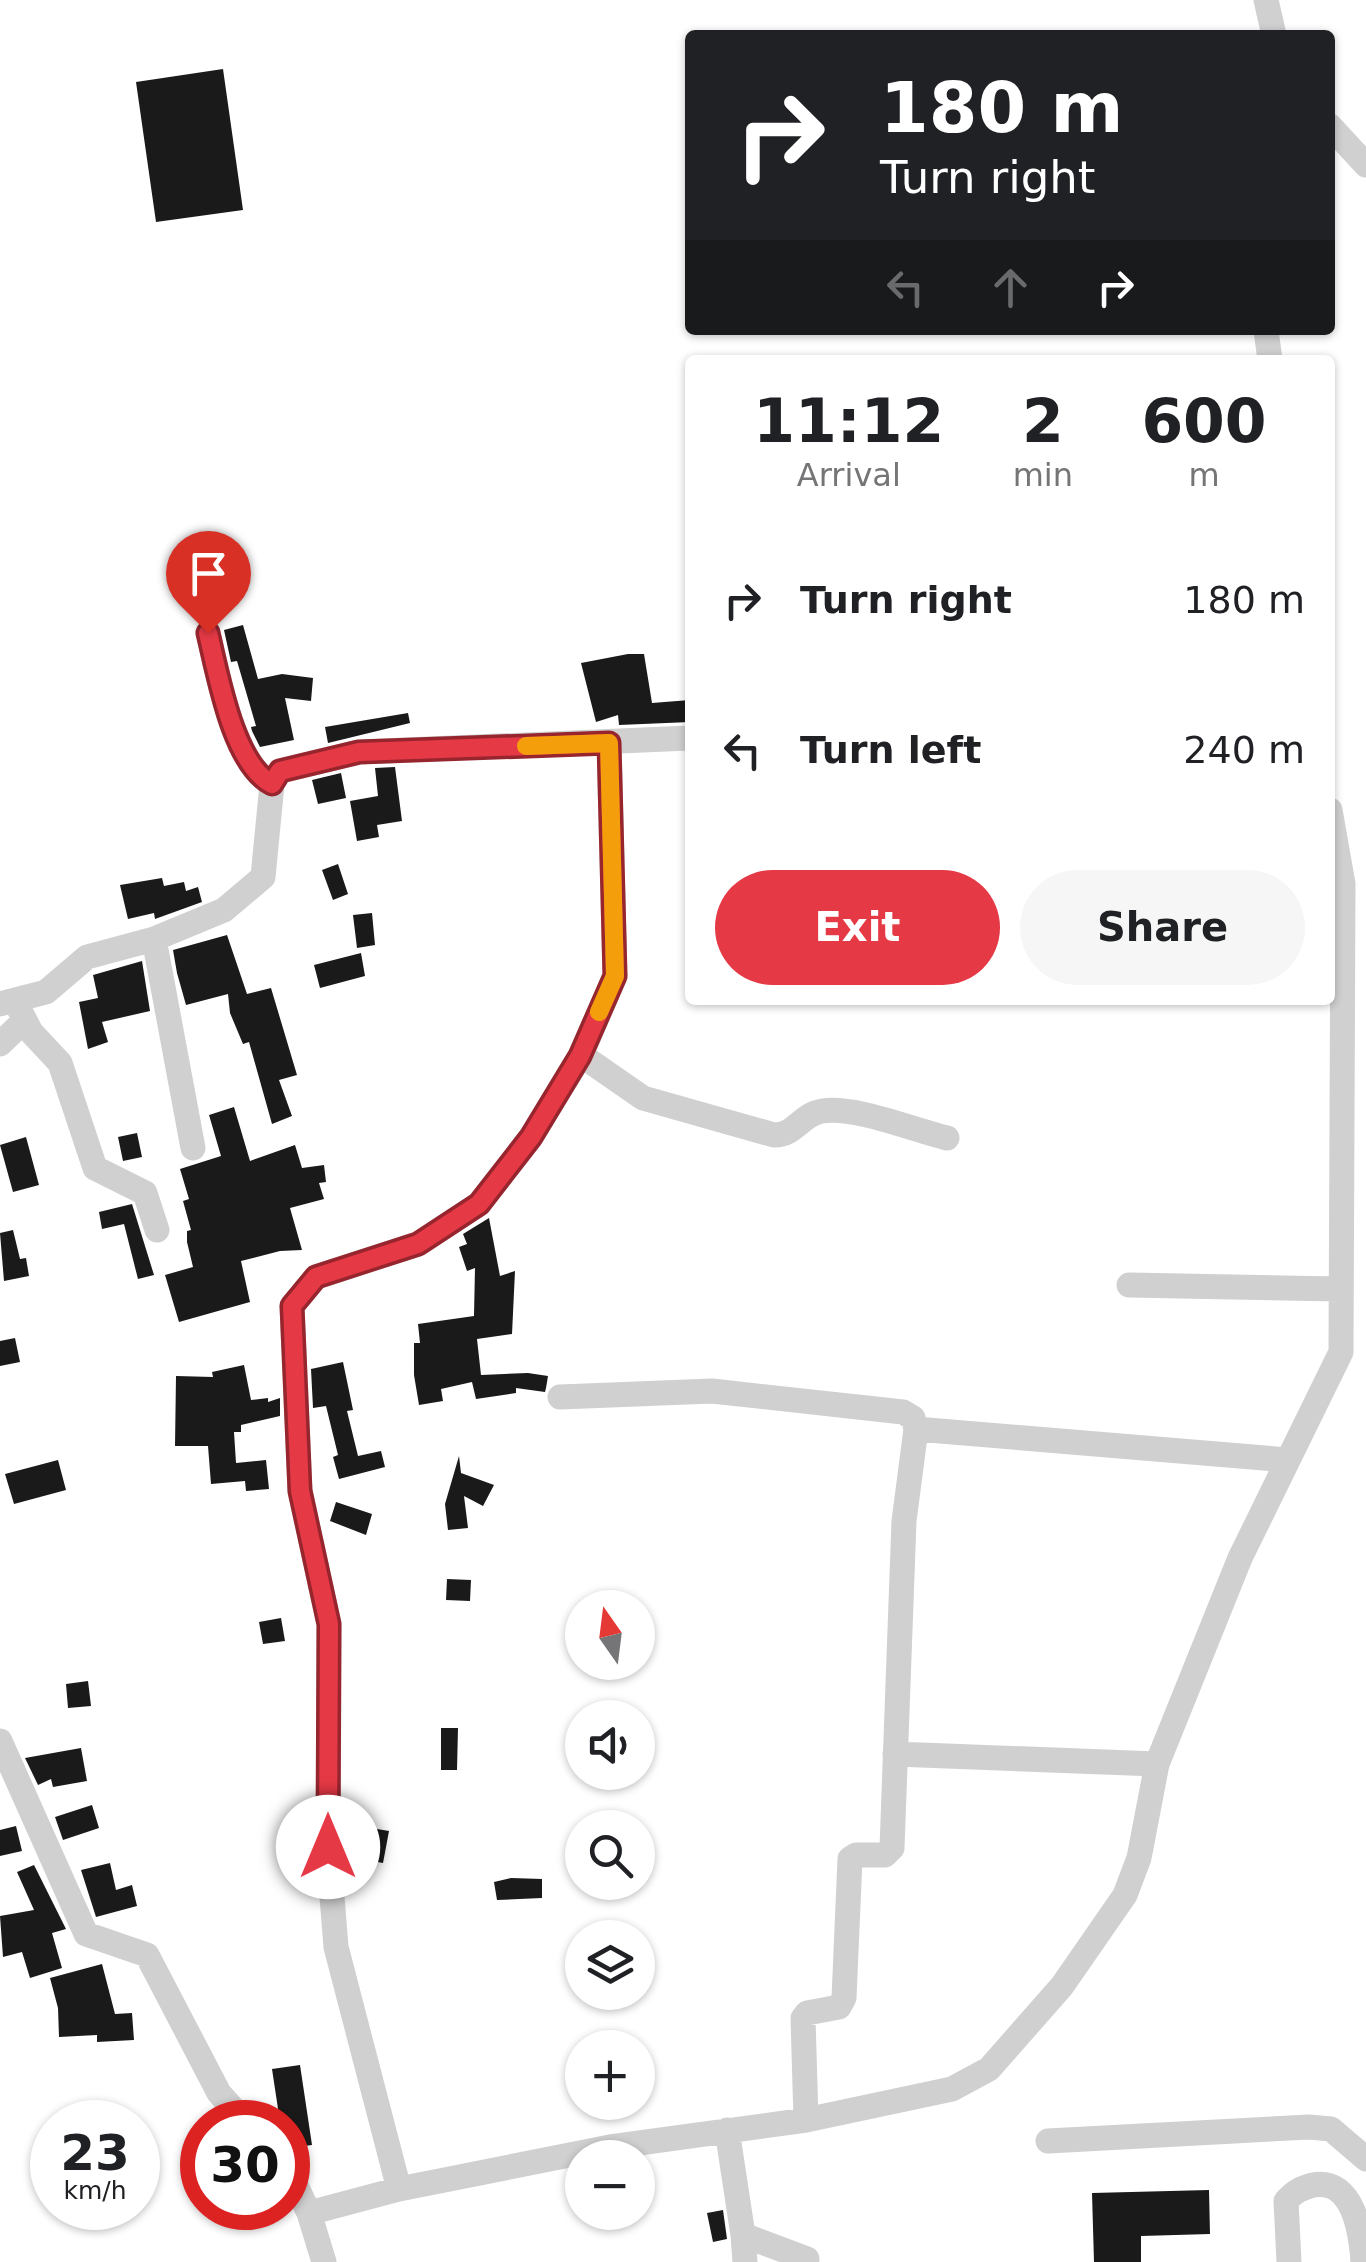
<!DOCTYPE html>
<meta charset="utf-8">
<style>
body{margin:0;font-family:"DejaVu Sans",sans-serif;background:#f6f6f6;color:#202124;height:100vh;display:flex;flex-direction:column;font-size:38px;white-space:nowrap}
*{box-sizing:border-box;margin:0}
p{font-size:32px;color:#757577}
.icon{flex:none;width:55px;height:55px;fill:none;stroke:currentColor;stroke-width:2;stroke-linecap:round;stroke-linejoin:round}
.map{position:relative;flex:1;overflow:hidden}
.side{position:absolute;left:685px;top:355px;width:650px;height:650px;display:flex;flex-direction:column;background:#fff;border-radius:10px;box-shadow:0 2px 8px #0004}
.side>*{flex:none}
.guide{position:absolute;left:685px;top:30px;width:650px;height:305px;border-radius:10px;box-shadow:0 2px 8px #0004;background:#202124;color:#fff;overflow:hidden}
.needle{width:65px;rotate:346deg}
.tools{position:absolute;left:565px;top:1590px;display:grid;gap:20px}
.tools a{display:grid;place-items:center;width:90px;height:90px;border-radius:50%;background:#fff;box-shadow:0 2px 8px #0004;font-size:50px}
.speed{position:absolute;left:30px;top:2100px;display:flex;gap:20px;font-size:50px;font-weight:700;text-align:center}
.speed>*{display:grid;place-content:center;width:130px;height:130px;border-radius:50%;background:#fff;box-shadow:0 2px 8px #0004;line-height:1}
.speed small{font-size:25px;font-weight:400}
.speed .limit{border:15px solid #d22;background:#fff;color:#111}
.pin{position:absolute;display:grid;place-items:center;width:85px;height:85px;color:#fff;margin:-102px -42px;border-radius:50% 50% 50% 0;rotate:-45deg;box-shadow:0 0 10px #0007}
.pin .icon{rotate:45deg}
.me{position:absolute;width:110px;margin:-55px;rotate:0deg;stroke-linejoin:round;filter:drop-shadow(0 0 8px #0008)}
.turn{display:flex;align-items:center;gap:35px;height:210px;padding:0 30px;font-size:45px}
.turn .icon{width:130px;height:130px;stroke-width:2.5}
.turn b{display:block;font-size:70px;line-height:85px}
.lanes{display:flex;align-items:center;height:95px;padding:0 30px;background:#0003;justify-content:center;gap:50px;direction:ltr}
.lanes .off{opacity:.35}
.eta{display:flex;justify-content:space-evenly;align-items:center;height:170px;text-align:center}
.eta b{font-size:60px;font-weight:600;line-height:70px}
.primary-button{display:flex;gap:20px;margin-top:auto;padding:20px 30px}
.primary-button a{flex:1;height:115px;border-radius:60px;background:#e63946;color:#fff;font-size:40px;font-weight:600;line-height:115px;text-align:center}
.primary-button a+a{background:#f6f6f6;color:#202124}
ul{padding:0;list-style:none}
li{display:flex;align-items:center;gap:30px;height:150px;padding:0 30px}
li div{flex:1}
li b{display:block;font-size:38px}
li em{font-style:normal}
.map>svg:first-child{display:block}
</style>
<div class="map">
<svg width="1366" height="2262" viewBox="0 0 1366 2262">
<rect width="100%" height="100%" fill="#fff"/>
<!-- building -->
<path fill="#1a1a1a" d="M223,69L243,210L156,222L136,82Z
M243,625L258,679L282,674L313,678L311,701L285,698L294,740L260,747L252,731L251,727L256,726L237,661L231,662L224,630Z
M628,654H644L652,703L690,700V722L619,725L618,715L596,722L581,663Z
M408,713L410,723L328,743L325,727Z
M395,767L402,821L377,825L379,837L357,841L350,801L378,796L375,768Z
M341,773L346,798L318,804L312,780Z
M338,864L348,894L333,900L322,870Z
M162,878L164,886L184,882L186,891L198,887L202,902L155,919L154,913L128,919L120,885Z
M372,913L375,945L357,948L353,915Z
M227,935L247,994L271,988L297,1075L279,1080L292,1116L272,1124L249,1042L243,1044L230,1013L228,994L186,1005L177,973L173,950Z
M361,953L365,976L320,988L314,965Z
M142,961L150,1011L102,1022L108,1042L88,1049L79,1002L98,998L93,975Z
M234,1107L250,1161L295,1145L302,1168L324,1165L326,1182L319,1183L324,1199L290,1208L302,1250L280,1251L241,1261L250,1302L179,1322L165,1275L193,1267L187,1242V1231L191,1230L183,1201L189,1199L180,1169L221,1156L209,1115Z
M137,1133L142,1157L123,1161L118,1137Z
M26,1137L39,1185L13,1192L0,1145Z
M132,1204L154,1275L138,1279L124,1224L102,1229L99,1212Z
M489,1218L500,1276L515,1271L512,1334L477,1339L481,1375L528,1373L548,1376L546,1388L545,1392L516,1388V1393L476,1399L472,1382L441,1389L443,1401L419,1405L414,1375V1343H420L418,1324L474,1316L475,1268L467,1271L459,1247L467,1244L463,1234Z
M13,1230L20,1259L26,1258L29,1276L4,1281L0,1233Z
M15,1338L20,1362L0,1366V1341Z
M343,1362L353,1410L347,1411L358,1456L381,1451L385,1467L339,1479L333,1457L338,1455L326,1406L313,1408L311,1369Z
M244,1365L251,1400L268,1398V1402L280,1398V1416L241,1425V1432H234L236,1463L266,1460L269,1489L246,1491L245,1481L211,1484L208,1446H175L176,1376L213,1377L212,1372Z
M459,1456L461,1473L494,1485L483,1506L464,1496L468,1528L448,1530L445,1504Z
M58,1460L66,1490L14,1504L5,1474Z
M336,1502L372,1514L366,1535L330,1521Z
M447,1579L471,1580L470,1601L446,1600Z
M281,1618L285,1641L263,1644L259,1622Z
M88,1681L91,1706L68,1708L66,1684Z
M441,1728H458L457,1770H441Z
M81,1748L87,1781L53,1787L51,1779L38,1785L25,1758Z
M92,1805L99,1828L63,1840L55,1817Z
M347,1824L389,1831L383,1863L345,1856Z
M16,1826L22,1851L0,1856V1830Z
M110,1863L116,1890L132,1885L137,1906L96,1917L81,1870Z
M34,1865L66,1929L52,1933L62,1968L30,1978L22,1952L3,1957L0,1916L34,1910L17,1872Z
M511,1878L542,1879V1898L497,1900L494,1882Z
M102,1964L115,2014L132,2013L134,2040L97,2042V2035L59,2037L58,2008L50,1978Z
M300,2065L312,2145L288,2148V2122H280L272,2069Z
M1209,2190L1210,2234L1141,2236V2262H1094L1092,2193Z
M723,2210L727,2239L713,2242L707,2213Z"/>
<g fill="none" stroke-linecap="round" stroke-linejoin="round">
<!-- minor -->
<path stroke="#d0d0d0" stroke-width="25" d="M1266,0L1274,35
M1330,126L1366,165
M1266,330L1270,360
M208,633C218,674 233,763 272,784
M154,939L193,1148
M15,1001L31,1032L60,1063L95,1168L145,1193L157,1230
M0,1004L46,992L87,957L154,939L224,910L263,877L272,784L280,771L359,752L690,738
M0,1044L25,1020
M581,1055L643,1098L774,1135C794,1136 802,1114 822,1111C856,1106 913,1130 947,1138
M1129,1285L1340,1289
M560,1397L712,1391L903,1412L913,1418L916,1429L904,1521L892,1848L885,1855H856L850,1859L844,1998L839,2007L807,2013L803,2018L806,2120
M916,1429L1288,1460
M0,1741L86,1934L147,1955L219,2093L245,2122
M895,1754L1157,1764
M727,2130L743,2235L807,2259
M1048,2141L1309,2127L1331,2129L1366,2159
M288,2169L309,2213L324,2262
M399,2189L336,1947L328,1847L329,1624L300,1491L292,1306L316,1277L418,1244L479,1204L531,1137L581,1055L615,976L609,743
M309,2213L399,2189L610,2147L806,2120L952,2089L989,2069L1062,1986L1125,1895L1139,1858L1157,1764L1240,1558L1341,1352L1343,884L1330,810
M743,2235L745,2262
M1289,2262L1286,2201C1294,2192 1301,2188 1313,2185C1354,2178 1361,2233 1363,2262"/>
</g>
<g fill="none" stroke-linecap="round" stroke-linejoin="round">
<defs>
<path id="route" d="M208,633C218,674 233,764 272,784L280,771L359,752L609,743L615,976L580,1056L531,1137L479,1204L418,1244L316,1277L292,1306L300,1491L329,1624L328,1847"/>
</defs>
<!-- route casing -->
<use href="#route" stroke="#96252e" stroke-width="25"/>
<!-- route -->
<use href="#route" stroke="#e63946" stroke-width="18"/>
<!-- slow -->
<path stroke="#f59e0b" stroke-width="18" d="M526,746L609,743L615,976L599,1012"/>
</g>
</svg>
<div class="tools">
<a><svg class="needle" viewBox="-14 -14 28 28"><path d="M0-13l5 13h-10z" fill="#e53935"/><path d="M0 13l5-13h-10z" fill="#757577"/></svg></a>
<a><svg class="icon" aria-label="sound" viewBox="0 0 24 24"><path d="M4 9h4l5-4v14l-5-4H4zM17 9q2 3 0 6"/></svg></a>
<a><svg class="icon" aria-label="search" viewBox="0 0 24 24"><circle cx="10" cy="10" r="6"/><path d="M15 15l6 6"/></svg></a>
<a><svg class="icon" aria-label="layers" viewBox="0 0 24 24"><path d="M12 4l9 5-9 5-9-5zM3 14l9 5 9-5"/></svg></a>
<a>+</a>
<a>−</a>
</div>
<div class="speed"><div>23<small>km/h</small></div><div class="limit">30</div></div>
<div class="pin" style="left:208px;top:633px;background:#d93025"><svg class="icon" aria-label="arrive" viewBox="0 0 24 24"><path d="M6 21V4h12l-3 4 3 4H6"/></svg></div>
<svg class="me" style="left:328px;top:1847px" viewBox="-20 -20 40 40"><circle r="19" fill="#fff"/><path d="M0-13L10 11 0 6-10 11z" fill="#e63946"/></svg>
<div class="guide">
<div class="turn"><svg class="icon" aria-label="right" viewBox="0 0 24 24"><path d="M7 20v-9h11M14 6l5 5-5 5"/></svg><div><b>180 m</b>Turn right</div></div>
<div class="lanes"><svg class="icon off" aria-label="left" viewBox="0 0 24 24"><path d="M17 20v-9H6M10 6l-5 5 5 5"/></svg><svg class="icon off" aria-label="ahead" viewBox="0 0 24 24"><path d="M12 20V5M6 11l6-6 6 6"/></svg><svg class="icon" aria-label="right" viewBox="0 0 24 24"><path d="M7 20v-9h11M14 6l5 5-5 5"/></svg></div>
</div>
<section class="side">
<div class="eta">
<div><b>11:12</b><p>Arrival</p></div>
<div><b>2</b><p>min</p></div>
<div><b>600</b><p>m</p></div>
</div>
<ul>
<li><svg class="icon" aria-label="right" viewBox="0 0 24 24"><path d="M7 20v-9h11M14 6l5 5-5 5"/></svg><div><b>Turn right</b></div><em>180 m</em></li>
<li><svg class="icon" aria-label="left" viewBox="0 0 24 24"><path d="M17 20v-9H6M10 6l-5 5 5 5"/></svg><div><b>Turn left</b></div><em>240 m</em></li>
</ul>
<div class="primary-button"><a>Exit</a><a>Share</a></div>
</section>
</div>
